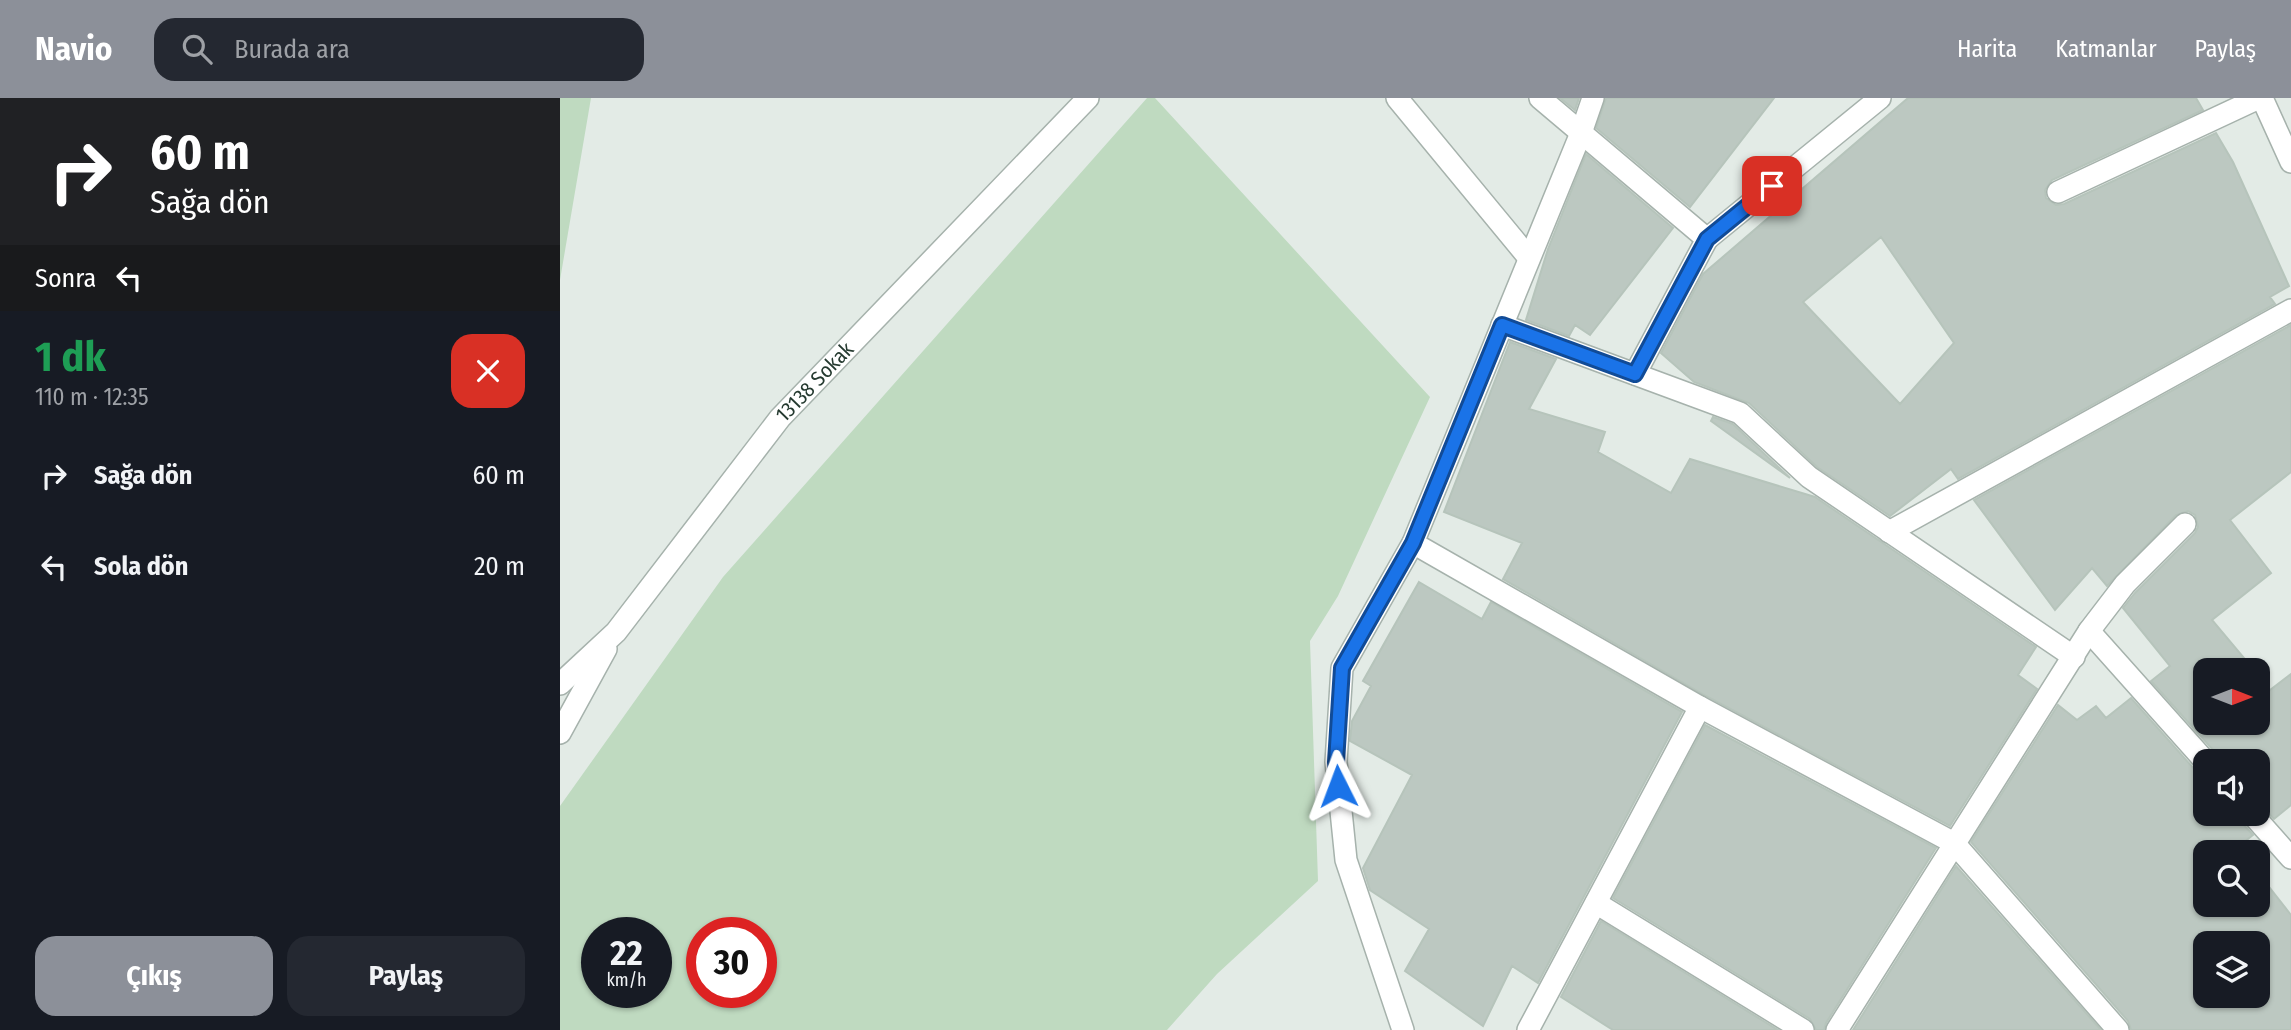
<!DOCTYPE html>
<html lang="tr">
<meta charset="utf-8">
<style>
body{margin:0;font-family:"Fira Sans Condensed",sans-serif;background:#242831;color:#f1f3f6;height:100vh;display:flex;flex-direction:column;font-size:26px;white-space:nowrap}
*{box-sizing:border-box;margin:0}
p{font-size:23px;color:#9ea1a6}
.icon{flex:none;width:38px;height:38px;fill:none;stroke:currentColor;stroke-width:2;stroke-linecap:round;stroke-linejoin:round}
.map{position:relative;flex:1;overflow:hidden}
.side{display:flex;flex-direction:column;background:#171b24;width:560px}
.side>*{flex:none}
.banner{background:#202124;color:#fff;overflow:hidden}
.needle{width:46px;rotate:90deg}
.buttons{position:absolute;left:1633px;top:560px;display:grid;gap:14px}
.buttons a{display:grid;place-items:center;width:77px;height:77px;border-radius:14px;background:#171b24;box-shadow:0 2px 5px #0004;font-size:35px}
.speed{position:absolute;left:21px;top:819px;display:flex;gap:14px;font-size:35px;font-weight:700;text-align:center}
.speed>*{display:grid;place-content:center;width:91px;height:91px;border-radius:50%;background:#171b24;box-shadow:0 2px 5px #0004;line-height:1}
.speed small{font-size:18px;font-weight:400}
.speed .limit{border:10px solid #d22;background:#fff;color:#111}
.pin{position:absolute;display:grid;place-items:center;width:60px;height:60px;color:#fff;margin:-30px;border-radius:14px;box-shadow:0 4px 10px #0006}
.me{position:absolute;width:77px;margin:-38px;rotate:357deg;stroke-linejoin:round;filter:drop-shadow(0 0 5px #0008)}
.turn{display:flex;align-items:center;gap:24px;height:147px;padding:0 35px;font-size:32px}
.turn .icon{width:91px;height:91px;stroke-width:2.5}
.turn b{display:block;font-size:49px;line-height:60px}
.then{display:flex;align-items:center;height:66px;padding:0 35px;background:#0003;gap:14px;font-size:26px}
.round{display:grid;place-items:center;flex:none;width:74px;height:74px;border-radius:21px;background:#242831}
.summary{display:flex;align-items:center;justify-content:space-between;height:119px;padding:0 35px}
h1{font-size:42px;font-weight:700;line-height:52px;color:#1e9e55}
.primary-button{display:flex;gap:14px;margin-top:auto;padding:14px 35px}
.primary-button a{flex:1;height:80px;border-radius:21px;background:#8c9099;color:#fff;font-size:28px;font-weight:700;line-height:80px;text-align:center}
.primary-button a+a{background:#242831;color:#f1f3f6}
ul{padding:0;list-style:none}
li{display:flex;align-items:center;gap:21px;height:91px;padding:0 35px}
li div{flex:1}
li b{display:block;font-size:26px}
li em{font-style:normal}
header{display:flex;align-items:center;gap:42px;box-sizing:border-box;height:98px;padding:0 35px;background:#8c9099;color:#fff}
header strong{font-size:33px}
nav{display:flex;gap:38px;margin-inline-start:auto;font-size:24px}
.search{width:490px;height:63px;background:#242831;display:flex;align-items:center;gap:18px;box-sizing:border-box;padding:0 24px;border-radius:21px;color:#9ea1a6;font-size:26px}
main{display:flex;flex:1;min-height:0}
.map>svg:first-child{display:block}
</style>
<header>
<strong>Navio</strong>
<div class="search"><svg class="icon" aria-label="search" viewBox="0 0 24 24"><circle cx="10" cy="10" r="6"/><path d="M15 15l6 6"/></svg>Burada ara</div>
<nav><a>Harita</a><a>Katmanlar</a><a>Paylaş</a></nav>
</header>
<main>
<section class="side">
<div class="banner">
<div class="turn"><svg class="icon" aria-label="right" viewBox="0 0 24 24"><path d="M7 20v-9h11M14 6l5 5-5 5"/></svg><div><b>60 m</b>Sağa dön</div></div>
<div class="then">Sonra<svg class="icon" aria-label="left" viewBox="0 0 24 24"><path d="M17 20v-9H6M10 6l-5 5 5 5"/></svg></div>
</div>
<div class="summary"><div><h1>1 dk</h1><p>110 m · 12:35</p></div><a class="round" style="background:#d93025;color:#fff"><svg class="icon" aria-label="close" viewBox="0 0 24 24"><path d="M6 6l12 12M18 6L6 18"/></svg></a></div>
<ul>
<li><svg class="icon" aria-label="right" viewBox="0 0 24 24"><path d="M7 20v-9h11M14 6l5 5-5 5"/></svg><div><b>Sağa dön</b></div><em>60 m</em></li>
<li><svg class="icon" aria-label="left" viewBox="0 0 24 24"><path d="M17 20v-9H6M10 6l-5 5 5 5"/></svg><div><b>Sola dön</b></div><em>20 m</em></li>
</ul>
<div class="primary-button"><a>Çıkış</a><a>Paylaş</a></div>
</section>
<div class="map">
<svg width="1731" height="932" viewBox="0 0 1731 932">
<rect width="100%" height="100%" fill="#e3ebe6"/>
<!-- green -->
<path fill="#bfdac0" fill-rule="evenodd" d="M0,0H31L0,182Z
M587,0H595L870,299L778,498L750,543L758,783L657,876L607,932H0V708L163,479ZM37,835H96V894H37ZM142,835H201V894H142Z"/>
<!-- building -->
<path fill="#bcc8c1" stroke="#b6c4bb" stroke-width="2" fill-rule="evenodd" d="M1000,0H1019L1015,12Z
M1046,0H1214L1130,109L1036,30Z
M1348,0H1636L1643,12L1492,82L1485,92L1486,100L1496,107L1504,106L1656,35L1673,64L1729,188L1710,199L1715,206L1398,381L1391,371L1330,418L1257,369L1189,305L1134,284L1101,255L1143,176ZM1321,139L1394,245L1340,306L1243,204Z
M1026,56L1113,130L1030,237L1015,227L1009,238L966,222L988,151Z
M1731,227V374L1670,422L1711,475L1652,522L1694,572H1645V625H1698V577L1710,592L1731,576V707L1714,721L1698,704V663H1658L1655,654L1591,583L1610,568L1563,510L1575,495L1635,435L1638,429L1635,417L1628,413L1616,417L1547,488L1532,470L1495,512L1414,402Z
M950,244L996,261L969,311L1045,334L1038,354L1111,395L1130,361L1255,399L1476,549L1458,577L1477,591L1390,728L1146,598L943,481L962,445L884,414Z
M1153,319L1173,326L1230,380L1151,323Z
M859,484L922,521L931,504L1122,614L978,885L952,868L923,928L845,873L869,831L810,792L803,770L852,677L790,643L792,623L811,588L803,583Z
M1571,600L1635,672L1645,676V716H1679L1682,725L1693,737L1683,745L1687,750L1681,754H1645V807H1698V775L1731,817V932H1571L1568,923L1411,744L1498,607L1517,622L1536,608L1546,620ZM1645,845H1698V898H1645Z
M1145,627L1376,750L1266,925L1264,932H1256L1250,921L1053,800Z
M1396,768L1541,932H1293Z
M1041,823L1218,932H1053L1001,899Z"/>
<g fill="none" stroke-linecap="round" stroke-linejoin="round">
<defs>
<g id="minor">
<path d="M837,0L969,160"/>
<path d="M980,0L1147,141L1320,0"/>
<path d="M1702,0L1731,64"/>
<path d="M1498,94L1699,0"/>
<path d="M942,227L1180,315L1249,379L1514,559"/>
<path d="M1075,276L1147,141"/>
<path d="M1329,434L1731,212"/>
<path d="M853,445L1140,609L1394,745L1558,932"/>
<path d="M1529,533L1645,663"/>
<path id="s1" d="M0,586L56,534L220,320L528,0"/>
<path d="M0,635L46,551"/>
<path d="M1692,716L1731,760"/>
<path d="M1036,805L1243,932"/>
<path d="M843,932L786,762L776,664L782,570L853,445L1021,35L1033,0"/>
<path d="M968,932L1140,609"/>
<path d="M1277,932L1529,533L1565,486L1625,426"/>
</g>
</defs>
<!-- minor casing -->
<use href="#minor" stroke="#a6b2ac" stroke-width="24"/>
<!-- minor -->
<use href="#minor" stroke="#fff" stroke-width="21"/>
</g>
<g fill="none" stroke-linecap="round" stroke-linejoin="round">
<defs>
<path id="route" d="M778,688L776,664L782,570L853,445L942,227L1075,276L1147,141L1212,88"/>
</defs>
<!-- route casing -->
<use href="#route" stroke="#114b97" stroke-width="18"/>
<!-- route -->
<use href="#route" stroke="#1a73e8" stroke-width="12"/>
</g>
<g text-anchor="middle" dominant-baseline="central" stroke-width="6" stroke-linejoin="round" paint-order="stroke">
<!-- street labels -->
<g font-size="21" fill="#253a30" stroke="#f3f8f5">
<text stroke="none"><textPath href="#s1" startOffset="396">13138 Sokak</textPath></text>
</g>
</g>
</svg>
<div class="buttons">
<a><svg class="needle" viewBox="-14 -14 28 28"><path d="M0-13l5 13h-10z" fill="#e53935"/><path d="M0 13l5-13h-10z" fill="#9ea1a6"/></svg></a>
<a><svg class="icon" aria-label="sound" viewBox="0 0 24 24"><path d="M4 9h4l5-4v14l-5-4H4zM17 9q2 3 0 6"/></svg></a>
<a><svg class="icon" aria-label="search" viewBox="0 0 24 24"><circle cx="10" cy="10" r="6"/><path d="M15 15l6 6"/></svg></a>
<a><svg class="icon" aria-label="layers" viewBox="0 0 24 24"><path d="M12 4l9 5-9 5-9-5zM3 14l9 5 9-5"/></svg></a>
</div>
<div class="speed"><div>22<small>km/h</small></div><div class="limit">30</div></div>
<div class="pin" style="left:1212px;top:88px;background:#d93025"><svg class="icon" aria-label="arrive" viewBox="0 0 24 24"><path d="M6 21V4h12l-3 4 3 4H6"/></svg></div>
<svg class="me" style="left:778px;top:688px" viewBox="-20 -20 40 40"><path d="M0-17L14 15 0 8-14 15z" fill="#1a73e8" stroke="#fff" stroke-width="4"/></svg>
</div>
</main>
